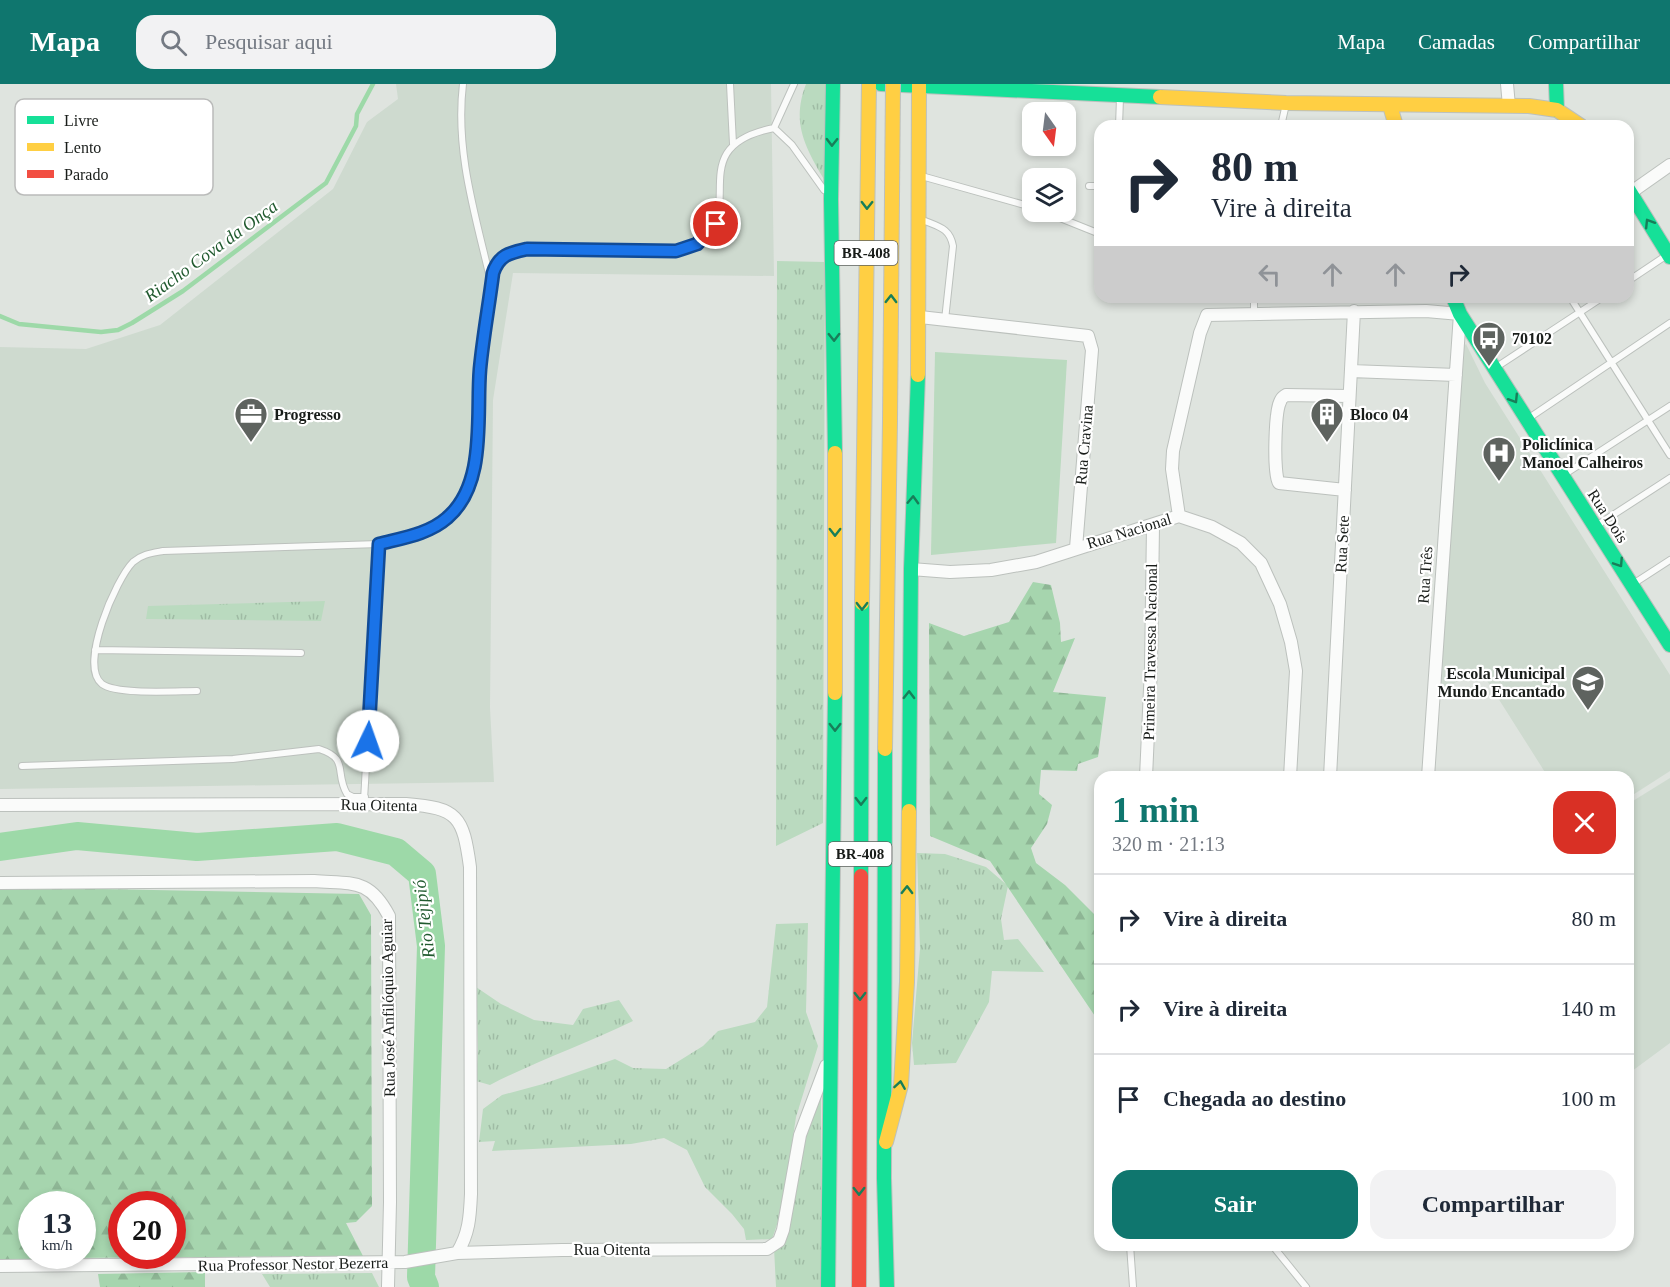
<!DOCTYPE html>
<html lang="pt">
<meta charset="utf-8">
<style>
body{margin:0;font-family:Georgia,serif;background:#f2f2f3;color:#1f2937;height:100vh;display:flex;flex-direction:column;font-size:22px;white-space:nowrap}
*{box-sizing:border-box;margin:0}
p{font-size:20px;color:#747a83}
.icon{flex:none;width:33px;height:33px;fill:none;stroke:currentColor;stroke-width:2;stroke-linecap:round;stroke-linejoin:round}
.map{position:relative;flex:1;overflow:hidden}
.drawer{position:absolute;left:1094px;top:687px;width:540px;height:480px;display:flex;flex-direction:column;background:#fff;border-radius:18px;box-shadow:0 3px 9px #0003}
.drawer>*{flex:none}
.top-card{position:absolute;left:1094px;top:36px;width:540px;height:183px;border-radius:18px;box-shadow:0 3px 9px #0003;background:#fff;color:#1f2937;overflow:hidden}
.needle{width:39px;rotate:166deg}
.buttons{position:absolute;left:1022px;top:18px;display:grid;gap:12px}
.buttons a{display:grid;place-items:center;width:54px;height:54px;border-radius:12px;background:#fff;box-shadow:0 3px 9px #0003;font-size:30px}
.speed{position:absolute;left:18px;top:1107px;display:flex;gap:12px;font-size:30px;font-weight:700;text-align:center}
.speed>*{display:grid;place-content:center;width:78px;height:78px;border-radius:50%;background:#fff;box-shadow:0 3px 9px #0003;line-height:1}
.speed small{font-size:15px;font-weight:400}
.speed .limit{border:9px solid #d22;background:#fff;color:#111}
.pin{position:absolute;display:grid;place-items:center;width:51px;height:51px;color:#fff;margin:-26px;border:3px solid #fff;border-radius:50%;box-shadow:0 2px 6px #0007}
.me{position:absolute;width:66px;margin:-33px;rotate:3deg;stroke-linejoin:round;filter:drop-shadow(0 0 4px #0008)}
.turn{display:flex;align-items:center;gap:21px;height:126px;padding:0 18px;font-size:27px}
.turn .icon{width:78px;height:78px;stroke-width:2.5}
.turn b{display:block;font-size:42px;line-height:51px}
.lanes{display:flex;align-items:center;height:57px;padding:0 18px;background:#0003;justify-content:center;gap:30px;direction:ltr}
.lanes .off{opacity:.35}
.round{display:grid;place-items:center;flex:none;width:63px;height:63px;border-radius:18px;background:#f2f2f3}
.head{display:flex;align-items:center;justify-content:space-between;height:102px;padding:0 18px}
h1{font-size:36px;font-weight:600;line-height:45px;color:#0f766e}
.cta{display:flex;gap:12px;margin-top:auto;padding:12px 18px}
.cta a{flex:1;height:69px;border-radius:18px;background:#0f766e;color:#fff;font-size:24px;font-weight:600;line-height:69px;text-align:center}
.cta a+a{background:#f2f2f3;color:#1f2937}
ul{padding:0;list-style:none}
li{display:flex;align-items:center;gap:18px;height:90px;padding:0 18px;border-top:2px solid #e0e1e3}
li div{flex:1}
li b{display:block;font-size:22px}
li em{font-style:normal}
header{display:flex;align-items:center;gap:36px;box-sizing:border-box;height:84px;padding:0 30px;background:#0f766e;color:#fff}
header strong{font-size:28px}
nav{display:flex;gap:33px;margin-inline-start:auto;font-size:21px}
.search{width:420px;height:54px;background:#f2f2f3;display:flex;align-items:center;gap:15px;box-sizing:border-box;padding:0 21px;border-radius:18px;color:#747a83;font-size:22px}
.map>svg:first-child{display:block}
</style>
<header>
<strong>Mapa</strong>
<div class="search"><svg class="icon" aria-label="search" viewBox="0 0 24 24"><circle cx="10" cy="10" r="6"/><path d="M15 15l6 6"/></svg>Pesquisar aqui</div>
<nav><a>Mapa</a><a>Camadas</a><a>Compartilhar</a></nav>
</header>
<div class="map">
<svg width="1670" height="1203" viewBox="0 0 1670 1203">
<defs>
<pattern id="grass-tufts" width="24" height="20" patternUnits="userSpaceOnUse" patternTransform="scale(1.5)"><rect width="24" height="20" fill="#badabf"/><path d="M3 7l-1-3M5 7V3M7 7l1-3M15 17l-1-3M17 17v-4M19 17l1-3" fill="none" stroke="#9fbba4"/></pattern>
<pattern id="forest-firs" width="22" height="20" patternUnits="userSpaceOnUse" patternTransform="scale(1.5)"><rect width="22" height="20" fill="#a6d5ae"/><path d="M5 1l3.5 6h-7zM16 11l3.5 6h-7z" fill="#8eb695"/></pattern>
</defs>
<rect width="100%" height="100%" fill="#dfe4df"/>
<!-- built -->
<path fill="#cedacf" d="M396,0H771L774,192L513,189L493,316L490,624L494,698L0,705V263L86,265L160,241L333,105L367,38L398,15Z
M1466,260L1485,299L1670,591V687L1628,714V693H1548L1479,584L1440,608L1457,269Z
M1670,694V959L1628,990V720Z"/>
<!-- grass -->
<path fill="url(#grass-tufts)" d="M806,0H826L825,97C805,63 791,39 806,0Z
M777,177L825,178L823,739L776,762Z
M325,517L321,537L146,535L148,522Z
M917,769L945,770L986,783L1008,802L1001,835L1004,856L1018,855L1044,888L992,887L989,918L956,979L914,981L912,959L920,865Z
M808,839L806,928L818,962L796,1033L782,1126L772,1155L746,1156L744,1145L732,1130L705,1103L687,1066L664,1054L631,1060L492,1067L495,1057L479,1058L483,1025L502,1011L543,1000L615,975L633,984L666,985L703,962L718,947L755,938L767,923L776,840Z
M476,903L501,920L534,936L573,941L583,925L619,916L633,937C586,960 536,977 490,1001L476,997L478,965Z
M821,1001V1203H776L774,1164Z
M372,1189L379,1203H270L262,1190Z"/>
<!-- forest -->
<path fill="url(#forest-firs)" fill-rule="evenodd" d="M1033,498L1051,501L1060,539L1061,558L1075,554L1053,608L1106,613L1098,673L1078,680L1077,687L1041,686L1039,710L1052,721L1047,740L1031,764L1036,779L1065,801L1099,835V938L990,777L930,752L929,539L964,552L1009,538Z
M0,803L359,810L371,831L372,1122L356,1138L346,1139L363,1172L59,1174V1172H82V1120H32V1172H57V1182L0,1177ZM122,1120H172V1172H122Z
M205,1188V1203H100L98,1190Z"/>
<!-- garden -->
<path fill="#badabf" d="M935,268L1067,276L1056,459L931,471Z"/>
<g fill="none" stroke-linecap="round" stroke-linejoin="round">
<!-- stream -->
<path stroke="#9dd9a8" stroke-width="4.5" d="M0,232L19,240L101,248L118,246L132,239L183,207L326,99L356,42L357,30L373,0"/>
<!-- river -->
<path stroke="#9dd9a8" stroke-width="28" d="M0,763L77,752L197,763L337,753L396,768L422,790L431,862L421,1193L425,1203"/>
<defs>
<path id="lane" d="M463,0C455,66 475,130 490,194
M730,0L733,60
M794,0L774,44L792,61L824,106
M1119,42L1120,14
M1281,42L1286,20
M925,93L1032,123
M1089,102H1100
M1045,128L1100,150
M925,137C940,143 950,145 953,162L945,236
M1628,197L1667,171
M1570,213L1670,371
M1254,229V213
M1495,284L1603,213
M1529,334L1670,239
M1565,390L1670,322
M1596,442L1670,394
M1633,500L1670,476
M95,566L301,569
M197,607C176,607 117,611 102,600C78,582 116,495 133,478C142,470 152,469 163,467L379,460L421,449L448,434L467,408L474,385L480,285L493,189C499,171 509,169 527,165L677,167C684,165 692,163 699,159C748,127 681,62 774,44
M22,682L233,675L319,665C350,675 334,688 347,710L353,713H365
M364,716L379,460
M1130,1161L1133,1203
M1272,1161L1306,1203"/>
<path id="street" d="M1507,0L1509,22
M1630,109L1670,81
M920,233L1088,252L1092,266L1076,464
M1351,287L1456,291
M1345,406L1279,399C1273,390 1275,328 1280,318C1282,313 1282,314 1286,311L1349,312
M1179,432L1172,385L1173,367L1200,249L1207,231L1426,227L1460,230L1428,693
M911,485L950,488L991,486L1036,478L1179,432L1212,443L1241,459L1261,479L1280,520L1291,558L1296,587L1290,693
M1146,693L1151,583L1153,442
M1330,693L1354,227
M0,721L406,720C458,724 463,732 470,783L471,1110C470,1133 469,1150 457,1169L405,1178L0,1182
M0,799L314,797C353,800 369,794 389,832L390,1118L388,1203
M457,1169L562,1166L767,1165L779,1157L783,1146L800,1051L826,982"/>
<path id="fast" d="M833,0L831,115L835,369
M881,0L1160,13
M1556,0L1557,26
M1628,105L1670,173
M1453,213L1460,230L1670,561
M885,665L884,1094L887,1203
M909,727L911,485L918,291
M861,792L862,519
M828,1203L835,609"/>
<path id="slow" d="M1160,13L1286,19L1529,22L1557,26L1581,42
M1390,22L1396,42
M918,291L919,0
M835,369V609
M862,519L869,0
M885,665L890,337
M886,1058L901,1001L907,898L909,727"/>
<path id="jam" d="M859,1203L861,792"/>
</defs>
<!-- lane casing -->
<use href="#lane" stroke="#bcc1bd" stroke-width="8"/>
<!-- street casing -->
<use href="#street" stroke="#bcc1bd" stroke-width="14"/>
<!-- fast casing -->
<use href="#fast" stroke="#bcc1bd" stroke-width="16"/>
<!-- slow casing -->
<use href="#slow" stroke="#bcc1bd" stroke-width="16"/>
<!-- jam casing -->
<use href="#jam" stroke="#bcc1bd" stroke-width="16"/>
<!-- lane -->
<use href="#lane" stroke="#fafbfa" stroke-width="6"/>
<!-- street -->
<use href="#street" stroke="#fafbfa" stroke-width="12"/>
<!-- fast -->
<use href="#fast" stroke="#16e098" stroke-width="14"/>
<!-- slow -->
<use href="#slow" stroke="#ffcf43" stroke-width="14"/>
<!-- jam -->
<use href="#jam" stroke="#f24e42" stroke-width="14"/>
<defs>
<path id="slow-bridge" d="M890,337L893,0"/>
</defs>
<!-- slow-bridge casing -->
<use href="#slow-bridge" stroke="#bdc0bd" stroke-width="16" stroke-linecap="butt"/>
<!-- slow-bridge -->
<use href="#slow-bridge" stroke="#ffcf43" stroke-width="14"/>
</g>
<!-- one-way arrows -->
<defs><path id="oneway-chevron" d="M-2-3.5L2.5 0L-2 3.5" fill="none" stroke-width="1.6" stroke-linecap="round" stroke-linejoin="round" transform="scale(1.5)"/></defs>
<g stroke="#187e59">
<use href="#oneway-chevron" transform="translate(832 58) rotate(91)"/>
<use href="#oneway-chevron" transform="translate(867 121) rotate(91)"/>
<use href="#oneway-chevron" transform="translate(1649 139) rotate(-122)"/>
<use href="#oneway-chevron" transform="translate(891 215) rotate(-89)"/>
<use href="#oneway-chevron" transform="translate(834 253) rotate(89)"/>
<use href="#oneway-chevron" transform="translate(1514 315) rotate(58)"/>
<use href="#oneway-chevron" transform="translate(913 416) rotate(-88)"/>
<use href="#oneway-chevron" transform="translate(835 448) rotate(90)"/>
<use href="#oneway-chevron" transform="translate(1619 479) rotate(57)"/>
<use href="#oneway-chevron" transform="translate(862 522) rotate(90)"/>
<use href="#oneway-chevron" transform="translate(909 611) rotate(-89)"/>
<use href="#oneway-chevron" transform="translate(835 643) rotate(90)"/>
<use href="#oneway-chevron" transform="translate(861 717) rotate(90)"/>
<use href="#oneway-chevron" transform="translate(907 806) rotate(-89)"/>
<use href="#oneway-chevron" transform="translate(860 912) rotate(90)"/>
<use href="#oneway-chevron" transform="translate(900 1001) rotate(-81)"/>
<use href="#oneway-chevron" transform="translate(859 1107) rotate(90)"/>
</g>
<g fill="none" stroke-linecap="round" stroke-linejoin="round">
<defs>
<path id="route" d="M368,657L379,460C402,454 429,450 447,434C487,400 476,332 480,285C483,253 489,221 493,189C499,171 509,169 527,165L676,167L697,160L716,140"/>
</defs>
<!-- route casing -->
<use href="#route" stroke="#114b97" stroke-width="15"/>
<!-- route -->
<use href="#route" stroke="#1a73e8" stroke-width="10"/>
</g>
<!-- icons -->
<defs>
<symbol id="bus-pin" viewBox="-11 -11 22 30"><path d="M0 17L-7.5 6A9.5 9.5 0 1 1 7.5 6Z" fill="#5e635f" stroke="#fff"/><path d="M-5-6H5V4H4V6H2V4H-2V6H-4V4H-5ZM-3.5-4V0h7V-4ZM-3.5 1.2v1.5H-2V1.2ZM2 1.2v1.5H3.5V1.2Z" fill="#fff"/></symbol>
<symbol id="office-pin" viewBox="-11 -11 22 30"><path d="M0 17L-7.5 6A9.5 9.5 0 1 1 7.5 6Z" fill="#5e635f" stroke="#fff"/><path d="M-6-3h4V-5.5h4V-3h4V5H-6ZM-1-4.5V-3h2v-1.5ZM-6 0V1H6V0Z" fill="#fff"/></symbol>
<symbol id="building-pin" viewBox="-11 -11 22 30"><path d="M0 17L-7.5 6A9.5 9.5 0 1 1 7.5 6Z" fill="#5e635f" stroke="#fff"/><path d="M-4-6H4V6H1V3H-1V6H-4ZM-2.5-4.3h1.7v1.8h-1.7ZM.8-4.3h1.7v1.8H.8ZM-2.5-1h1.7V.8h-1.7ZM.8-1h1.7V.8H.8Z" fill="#fff"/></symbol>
<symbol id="hospital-pin" viewBox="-11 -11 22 30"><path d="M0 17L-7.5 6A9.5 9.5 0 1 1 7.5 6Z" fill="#5e635f" stroke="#fff"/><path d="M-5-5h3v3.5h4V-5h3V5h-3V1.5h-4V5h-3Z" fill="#fff"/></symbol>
<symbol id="school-pin" viewBox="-11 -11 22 30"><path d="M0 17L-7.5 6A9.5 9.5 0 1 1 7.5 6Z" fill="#5e635f" stroke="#fff"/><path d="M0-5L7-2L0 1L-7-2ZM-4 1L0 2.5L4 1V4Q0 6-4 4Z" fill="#fff"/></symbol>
</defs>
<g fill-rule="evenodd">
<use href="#bus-pin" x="1470" y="235" width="38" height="52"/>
<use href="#office-pin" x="232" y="311" width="38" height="52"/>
<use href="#building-pin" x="1308" y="311" width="38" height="52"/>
<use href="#hospital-pin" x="1480" y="350" width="38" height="52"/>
<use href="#school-pin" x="1569" y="579" width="38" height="52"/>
</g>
<g text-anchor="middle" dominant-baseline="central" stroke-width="4.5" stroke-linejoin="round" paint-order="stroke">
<!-- shield labels -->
<g fill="#fff" stroke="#5e615f" stroke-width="1.5">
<rect x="834.5" y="157" width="63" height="24" rx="4.5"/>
<rect x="828.5" y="758" width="63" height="24" rx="4.5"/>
</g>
<g font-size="15" font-weight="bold" fill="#191d1a">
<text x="866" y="169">BR-408</text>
<text x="860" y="770">BR-408</text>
</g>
<!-- poi labels -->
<g font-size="16" font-weight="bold" fill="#191d1a" stroke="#fff" text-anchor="start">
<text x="1512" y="254">70102</text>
<text x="274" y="330">Progresso</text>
<text x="1350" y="330">Bloco 04</text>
<text x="1522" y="360">Policlínica<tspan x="1522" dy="18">Manoel Calheiros</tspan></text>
<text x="1565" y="589" text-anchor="end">Escola Municipal<tspan x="1565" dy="18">Mundo Encantado</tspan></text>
</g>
<!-- street labels -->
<g font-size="16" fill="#191d1a" stroke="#fff">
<text transform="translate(1084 361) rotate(-85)">Rua Cravina</text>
<text transform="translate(1608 432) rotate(57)">Rua Dois</text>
<text transform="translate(1129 447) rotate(-17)">Rua Nacional</text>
<text transform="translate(1342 460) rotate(-87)">Rua Sete</text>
<text transform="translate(1425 491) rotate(-86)">Rua Três</text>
<text transform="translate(1150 568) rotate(-89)">Primeira Travessa Nacional</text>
<text transform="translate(379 721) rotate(1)">Rua Oitenta</text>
<text transform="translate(388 924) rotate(-91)">Rua José Anfilóquio Aguiar</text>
<text x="612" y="1165">Rua Oitenta</text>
<text transform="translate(293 1180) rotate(-1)">Rua Professor Nestor Bezerra</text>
</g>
<!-- water labels -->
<g font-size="18" font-style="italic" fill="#215a2f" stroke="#fff">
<text transform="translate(211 167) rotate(-36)">Riacho Cova da Onça</text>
<text transform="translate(424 835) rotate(-97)">Rio Tejipió</text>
</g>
</g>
<!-- legend -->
<rect x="15" y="15" width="198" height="96" rx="9" fill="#fff" stroke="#babbba" stroke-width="1.5"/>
<rect x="27" y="32" width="27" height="8" fill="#16e098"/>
<rect x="27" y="59" width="27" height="8" fill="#ffcf43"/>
<rect x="27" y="86" width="27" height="8" fill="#f24e42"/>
<g font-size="16" fill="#191d1a">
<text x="64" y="42">Livre</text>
<text x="64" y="69">Lento</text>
<text x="64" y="96">Parado</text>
</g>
</svg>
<div class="buttons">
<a><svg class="needle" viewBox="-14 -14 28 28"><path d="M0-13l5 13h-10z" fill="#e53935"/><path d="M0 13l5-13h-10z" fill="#747a83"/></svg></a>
<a><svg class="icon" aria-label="layers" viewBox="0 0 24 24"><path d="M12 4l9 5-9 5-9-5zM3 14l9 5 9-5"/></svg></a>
</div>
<div class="speed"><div>13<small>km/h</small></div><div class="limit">20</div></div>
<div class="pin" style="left:716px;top:140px;background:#d93025"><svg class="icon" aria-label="arrive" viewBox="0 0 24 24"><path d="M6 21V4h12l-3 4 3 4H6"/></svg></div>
<svg class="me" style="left:368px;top:657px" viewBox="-20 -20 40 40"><circle r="19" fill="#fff"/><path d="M0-13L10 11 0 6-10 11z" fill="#1a73e8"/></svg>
<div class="top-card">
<div class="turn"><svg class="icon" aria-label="right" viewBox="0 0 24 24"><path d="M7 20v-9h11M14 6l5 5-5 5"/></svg><div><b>80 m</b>Vire à direita</div></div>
<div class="lanes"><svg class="icon off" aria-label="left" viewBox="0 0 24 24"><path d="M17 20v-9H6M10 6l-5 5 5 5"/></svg><svg class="icon off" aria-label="ahead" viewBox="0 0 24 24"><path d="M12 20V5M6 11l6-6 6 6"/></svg><svg class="icon off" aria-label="ahead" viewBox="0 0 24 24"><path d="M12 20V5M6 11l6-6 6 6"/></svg><svg class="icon" aria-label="right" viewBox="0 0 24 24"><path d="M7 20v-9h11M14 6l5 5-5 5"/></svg></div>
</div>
<section class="drawer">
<div class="head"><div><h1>1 min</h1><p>320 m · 21:13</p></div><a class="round" style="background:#d93025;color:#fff"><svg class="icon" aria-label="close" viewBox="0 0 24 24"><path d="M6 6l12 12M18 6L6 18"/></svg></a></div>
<ul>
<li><svg class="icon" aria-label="right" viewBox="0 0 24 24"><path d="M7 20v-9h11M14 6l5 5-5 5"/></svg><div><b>Vire à direita</b></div><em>80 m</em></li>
<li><svg class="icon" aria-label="right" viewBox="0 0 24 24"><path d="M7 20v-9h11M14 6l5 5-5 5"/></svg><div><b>Vire à direita</b></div><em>140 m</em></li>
<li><svg class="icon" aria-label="arrive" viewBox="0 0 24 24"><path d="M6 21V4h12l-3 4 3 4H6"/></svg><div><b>Chegada ao destino</b></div><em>100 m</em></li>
</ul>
<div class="cta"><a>Sair</a><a>Compartilhar</a></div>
</section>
</div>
